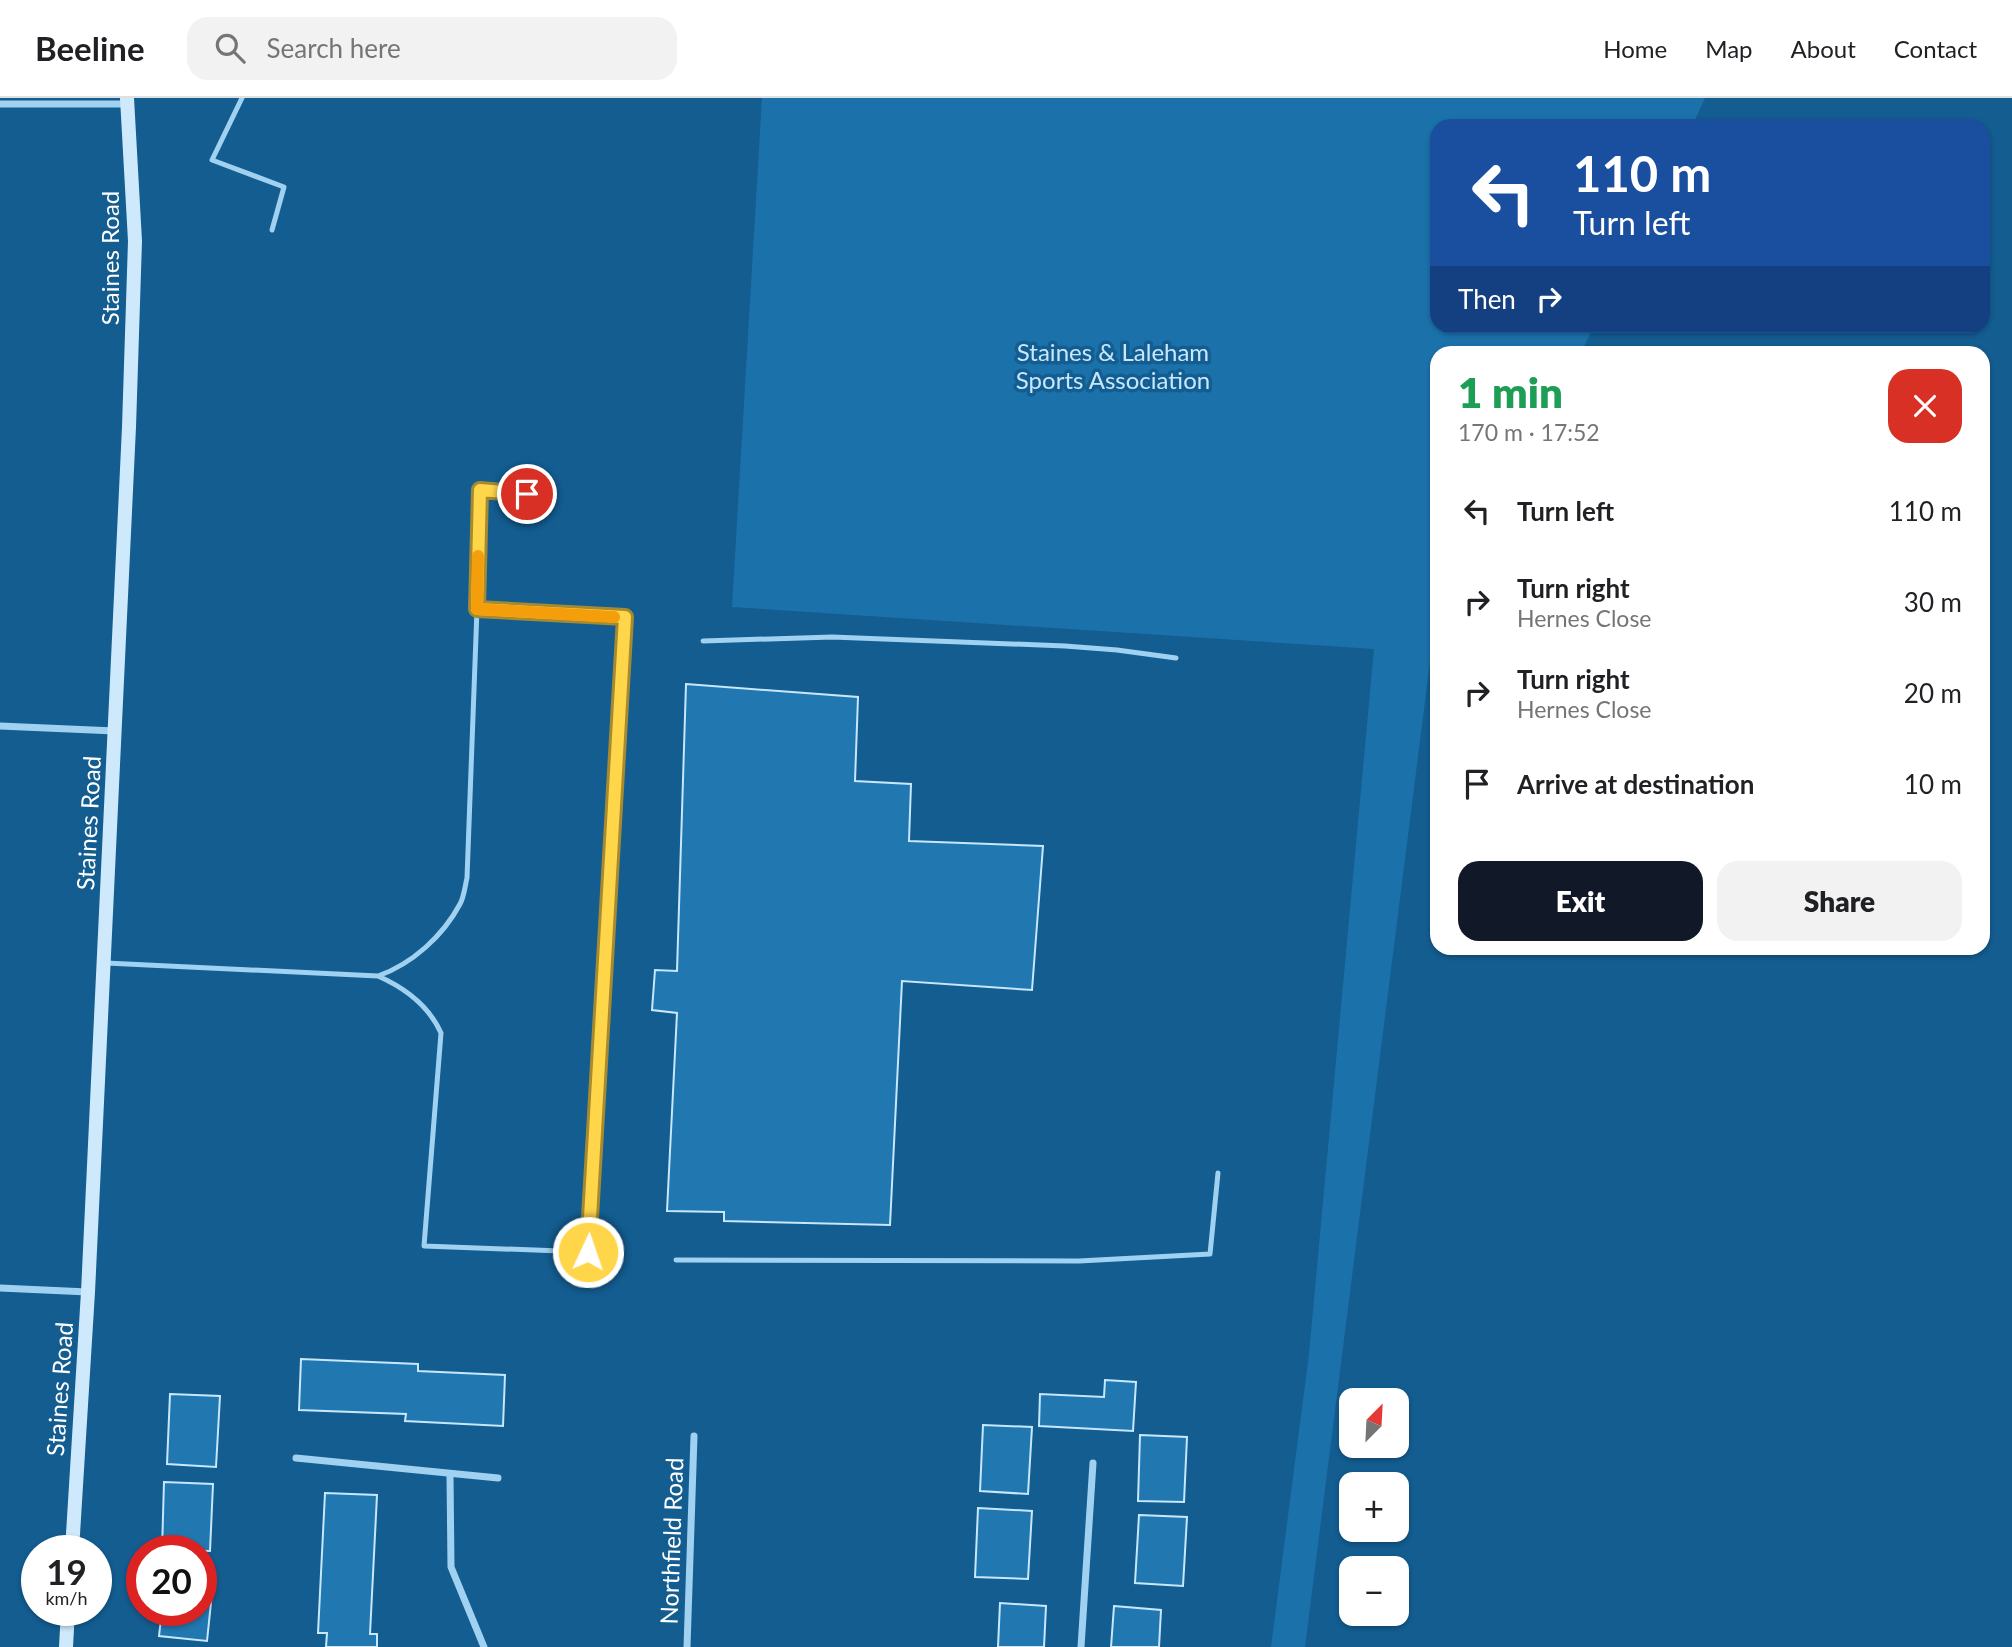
<!DOCTYPE html>
<meta charset="utf-8">
<style>
body{margin:0;font-family:Lato,sans-serif;background:#f2f2f2;color:#202124;height:100vh;display:flex;flex-direction:column;font-size:26px;white-space:nowrap}
*{box-sizing:border-box;margin:0}
p{font-size:23px;color:#757577}
.icon{flex:none;width:38px;height:38px;fill:none;stroke:currentColor;stroke-width:2;stroke-linecap:round;stroke-linejoin:round}
.map{position:relative;flex:1;overflow:hidden}
.drawer{position:absolute;left:1430px;top:248px;width:560px;height:609px;display:flex;flex-direction:column;background:#fff;border-radius:21px;box-shadow:0 2px 5px #0004}
.drawer>*{flex:none}
.top-card{position:absolute;left:1430px;top:21px;width:560px;height:214px;border-radius:21px;box-shadow:0 2px 5px #0004;background:#1a4fa0;color:#fff;overflow:hidden}
.needle{width:46px;rotate:24deg}
.controls{position:absolute;left:1339px;top:1290px;display:grid;gap:14px}
.controls a{display:grid;place-items:center;width:70px;height:70px;border-radius:14px;background:#fff;box-shadow:0 2px 5px #0004;font-size:35px}
.speed{position:absolute;left:21px;top:1437px;display:flex;gap:14px;font-size:35px;font-weight:700;text-align:center}
.speed>*{display:grid;place-content:center;width:91px;height:91px;border-radius:50%;background:#fff;box-shadow:0 2px 5px #0004;line-height:1}
.speed small{font-size:18px;font-weight:400}
.speed .limit{border:10px solid #d22;background:#fff;color:#111}
.pin{position:absolute;display:grid;place-items:center;width:60px;height:60px;color:#fff;margin:-30px;border:4px solid #fff;border-radius:50%;box-shadow:0 2px 7px #0007}
.me{position:absolute;width:77px;margin:-38px;rotate:3deg;stroke-linejoin:round;filter:drop-shadow(0 0 5px #0008)}
.turn{display:flex;align-items:center;gap:24px;height:147px;padding:0 28px;font-size:32px}
.turn .icon{width:91px;height:91px;stroke-width:2.5}
.turn b{display:block;font-size:49px;line-height:60px}
.then{display:flex;align-items:center;height:66px;padding:0 28px;background:#0003;gap:14px;font-size:26px}
.round{display:grid;place-items:center;flex:none;width:74px;height:74px;border-radius:21px;background:#f2f2f2}
.summary{display:flex;align-items:center;justify-content:space-between;height:119px;padding:0 28px}
h1{font-size:42px;font-weight:800;line-height:52px;color:#1e9e55}
.action{display:flex;gap:14px;margin-top:auto;padding:14px 28px}
.action a{flex:1;height:80px;border-radius:21px;background:#111827;color:#fff;font-size:28px;font-weight:800;line-height:80px;text-align:center}
.action a+a{background:#f2f2f2;color:#202124}
ul{padding:0;list-style:none}
li{display:flex;align-items:center;gap:21px;height:91px;padding:0 28px}
li div{flex:1}
li b{display:block;font-size:26px}
li em{font-style:normal}
header{display:flex;align-items:center;gap:42px;box-sizing:border-box;height:98px;padding:0 35px;background:#fff;border-bottom:2px solid #e0e0e0}
header strong{font-size:33px}
nav{display:flex;gap:38px;margin-inline-start:auto;font-size:24px}
.search{width:490px;height:63px;background:#f2f2f2;display:flex;align-items:center;gap:18px;box-sizing:border-box;padding:0 24px;border-radius:21px;color:#757577;font-size:26px}
.map>svg:first-child{display:block}
</style>
<header>
<strong>Beeline</strong>
<div class="search"><svg class="icon" aria-label="search" viewBox="0 0 24 24"><circle cx="10" cy="10" r="6"/><path d="M15 15l6 6"/></svg>Search here</div>
<nav><a>Home</a><a>Map</a><a>About</a><a>Contact</a></nav>
</header>
<div class="map">
<svg width="2012" height="1549" viewBox="0 0 2012 1549">
<rect width="100%" height="100%" fill="#135d91"/>
<!-- green -->
<path fill="#1b72ab" d="M762,0H1705L1692,28H1437V228H1594L1581,255L1437,256V551L1430,564L1305,1549H1271L1309,1256L1374,551L732,509Z"/>
<!-- building -->
<path fill="#2177b0" stroke="#c7e7fc" stroke-width="2" d="M686,586L858,599L855,683L911,686L909,743L1043,748L1032,892L902,883L890,1127L724,1123V1114L667,1113L677,915L652,912L655,872L677,873Z
M301,1261L418,1266V1273L505,1277L503,1328L405,1323L406,1316L299,1312Z
M1105,1282L1136,1284L1133,1333L1039,1328L1040,1296L1104,1299Z
M170,1296L220,1298L216,1369L167,1366Z
M983,1327L1032,1329L1028,1396L980,1393Z
M1140,1337L1187,1339L1184,1404L1138,1403Z
M164,1384L213,1386L210,1453L162,1452Z
M325,1395L377,1397L370,1536H377V1549H326L327,1535H318Z
M978,1410L1032,1413L1028,1481L975,1479Z
M1139,1417L1187,1419L1183,1488L1135,1485Z
M201,1475L214,1476L207,1543L159,1538L162,1512H201Z
M1000,1505L1046,1508L1044,1549H998Z
M1114,1508L1161,1512L1159,1549H1111Z"/>
<g fill="none" stroke-linecap="round" stroke-linejoin="round">
<!-- service -->
<path stroke="#a0d1f1" stroke-width="5" d="M242,0L212,62L284,89L272,132
M477,511L625,519L588,1154L424,1148L441,935C429,908 405,890 378,878C412,866 443,838 460,806C464,799 465,788 467,780Z
M477,511L480,392L550,398
M703,543L832,539L1065,548L1117,552L1176,560
M106,865L378,878
M676,1162L1079,1163L1210,1156L1218,1075"/>
<!-- minor -->
<path stroke="#a0d1f1" stroke-width="7" d="M0,6H127
M0,628L115,633
M0,1190L88,1194
M296,1360L498,1380
M450,1377L451,1469L484,1549
M687,1549L694,1338
M1081,1549L1093,1365"/>
<!-- secondary -->
<path stroke="#cee9fc" stroke-width="14" d="M72,1452L88,1194L129,329L135,143L127,0
M66,1549L68,1512"/>
</g>
<g fill="none" stroke-linecap="round" stroke-linejoin="round">
<defs>
<path id="route" d="M527,396L480,392L477,511L625,519L588,1154"/>
</defs>
<!-- route casing -->
<use href="#route" stroke="#a68a30" stroke-width="18"/>
<!-- route -->
<use href="#route" stroke="#ffd54a" stroke-width="12"/>
<!-- slow -->
<path stroke="#f59e0b" stroke-width="12" d="M478,458L477,511L614,519"/>
</g>
<g text-anchor="middle" dominant-baseline="central" stroke-width="7" stroke-linejoin="round" paint-order="stroke">
<!-- street labels -->
<g font-size="24" fill="#fff" stroke="#135d91">
<text transform="translate(109 160) rotate(-90)">Staines Road</text>
<text transform="translate(88 725) rotate(-87)">Staines Road</text>
<text transform="translate(59 1291) rotate(-86)">Staines Road</text>
<text transform="translate(671 1443) rotate(-88)">Northfield Road</text>
</g>
<!-- park labels -->
<g font-size="24" fill="#c7e7fc" stroke="#135d91">
<text x="1113" y="253">Staines &amp; Laleham<tspan x="1113" dy="28">Sports Association</tspan></text>
</g>
</g>
</svg>
<div class="controls">
<a><svg class="needle" viewBox="-14 -14 28 28"><path d="M0-13l5 13h-10z" fill="#e53935"/><path d="M0 13l5-13h-10z" fill="#757577"/></svg></a>
<a>+</a>
<a>−</a>
</div>
<div class="speed"><div>19<small>km/h</small></div><div class="limit">20</div></div>
<div class="pin" style="left:527px;top:396px;background:#d93025"><svg class="icon" aria-label="arrive" viewBox="0 0 24 24"><path d="M6 21V4h12l-3 4 3 4H6"/></svg></div>
<svg class="me" style="left:588px;top:1154px" viewBox="-20 -20 40 40"><circle r="17" fill="#ffd54a" stroke="#fff" stroke-width="3"/><path d="M0-11L8 9 0 5-8 9z" fill="#fff"/></svg>
<div class="top-card">
<div class="turn"><svg class="icon" aria-label="left" viewBox="0 0 24 24"><path d="M17 20v-9H6M10 6l-5 5 5 5"/></svg><div><b>110 m</b>Turn left</div></div>
<div class="then">Then<svg class="icon" aria-label="right" viewBox="0 0 24 24"><path d="M7 20v-9h11M14 6l5 5-5 5"/></svg></div>
</div>
<section class="drawer">
<div class="summary"><div><h1>1 min</h1><p>170 m · 17:52</p></div><a class="round" style="background:#d93025;color:#fff"><svg class="icon" aria-label="close" viewBox="0 0 24 24"><path d="M6 6l12 12M18 6L6 18"/></svg></a></div>
<ul>
<li><svg class="icon" aria-label="left" viewBox="0 0 24 24"><path d="M17 20v-9H6M10 6l-5 5 5 5"/></svg><div><b>Turn left</b></div><em>110 m</em></li>
<li><svg class="icon" aria-label="right" viewBox="0 0 24 24"><path d="M7 20v-9h11M14 6l5 5-5 5"/></svg><div><b>Turn right</b><p>Hernes Close</p></div><em>30 m</em></li>
<li><svg class="icon" aria-label="right" viewBox="0 0 24 24"><path d="M7 20v-9h11M14 6l5 5-5 5"/></svg><div><b>Turn right</b><p>Hernes Close</p></div><em>20 m</em></li>
<li><svg class="icon" aria-label="arrive" viewBox="0 0 24 24"><path d="M6 21V4h12l-3 4 3 4H6"/></svg><div><b>Arrive at destination</b></div><em>10 m</em></li>
</ul>
<div class="action"><a>Exit</a><a>Share</a></div>
</section>
</div>
